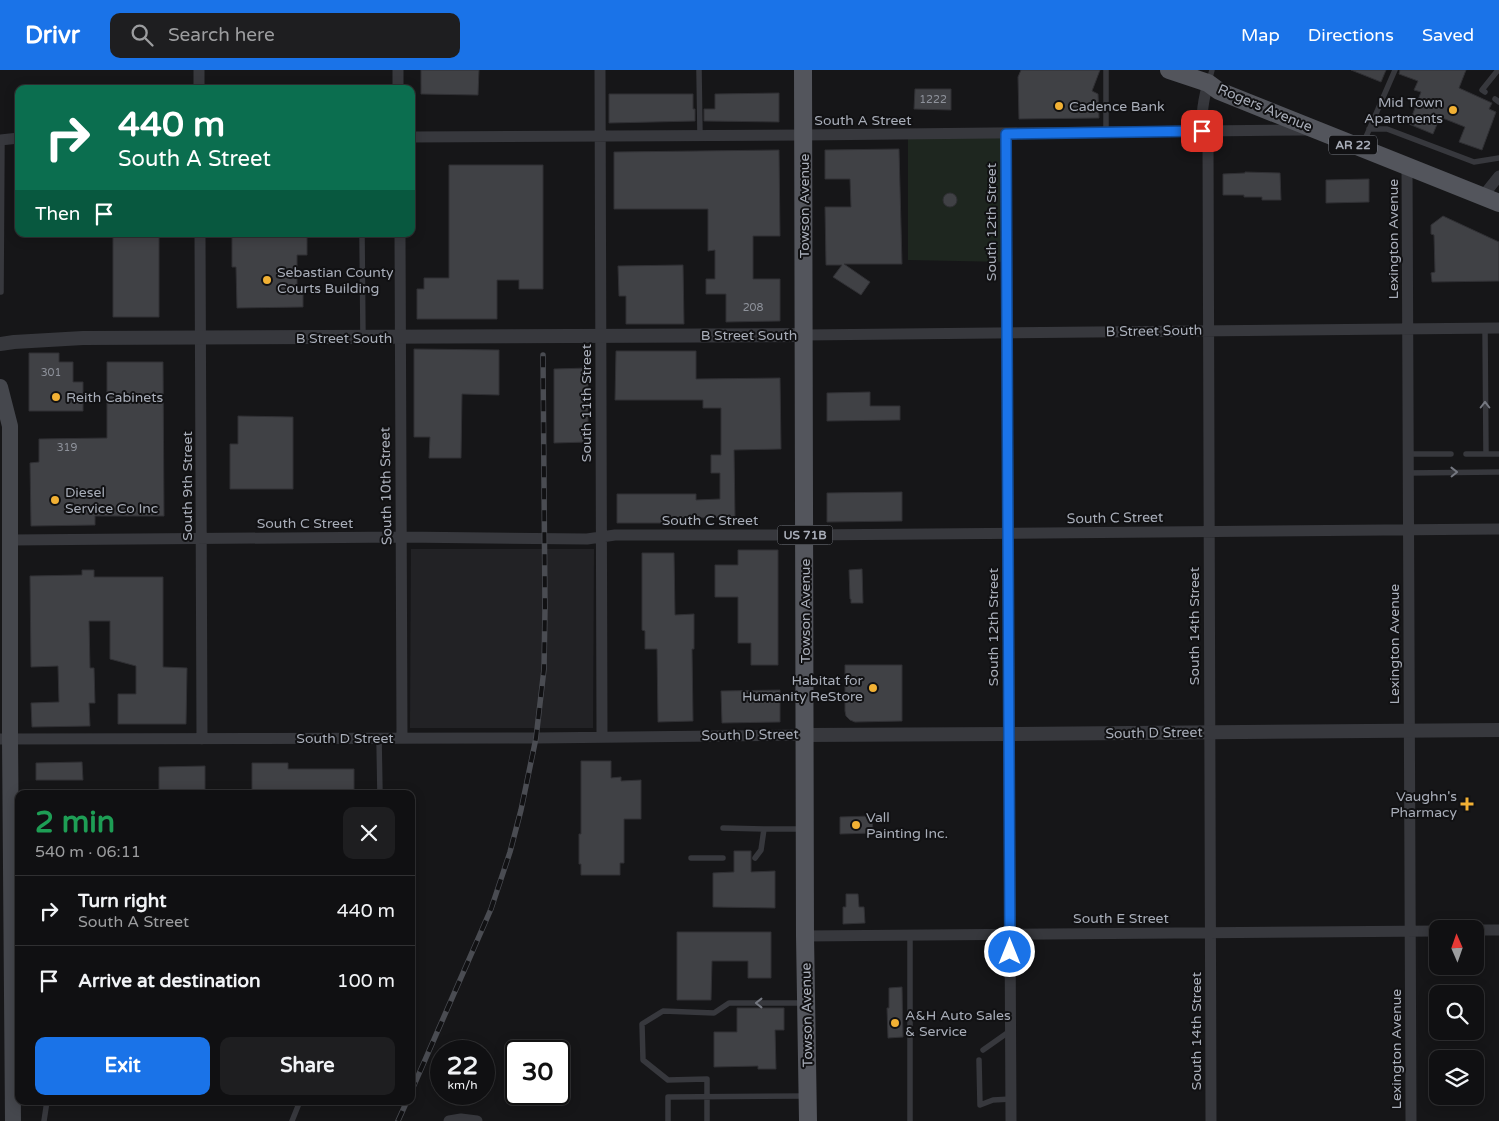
<!DOCTYPE html>
<meta charset="utf-8">
<style>
body{margin:0;font-family:"Varela Round",sans-serif;background:#1e1e20;color:#f1f3f6;height:100vh;display:flex;flex-direction:column;font-size:19px;white-space:nowrap}
*{box-sizing:border-box;margin:0}
p{font-size:16px;color:#9c9d9f}
.icon{flex:none;width:28px;height:28px;fill:none;stroke:currentColor;stroke-width:2;stroke-linecap:round;stroke-linejoin:round}
.map{position:relative;flex:1;overflow:hidden}
.drawer{position:absolute;left:15px;top:720px;width:400px;height:315px;display:flex;flex-direction:column;background:#101012;border-radius:10px;box-shadow:0 2px 12px #0003,0 0 0 1px #303032}
.drawer>*{flex:none}
.guide{position:absolute;left:15px;top:15px;width:400px;height:152px;border-radius:10px;box-shadow:0 2px 12px #0003,0 0 0 1px #303032;background:#0b6e4f;color:#fff;overflow:hidden}
.needle{width:32px;rotate:358deg}
.controls{position:absolute;left:1429px;top:850px;display:grid;gap:10px}
.controls a{display:grid;place-items:center;width:55px;height:55px;border-radius:10px;background:#101012;box-shadow:0 2px 12px #0003,0 0 0 1px #303032;font-size:25px}
.speed{position:absolute;left:430px;top:970px;display:flex;gap:10px;font-size:25px;font-weight:700;text-align:center}
.speed>*{display:grid;place-content:center;width:65px;height:65px;border-radius:50%;background:#101012;box-shadow:0 2px 12px #0003,0 0 0 1px #303032;line-height:1}
.speed small{font-size:12px;font-weight:400}
.speed .limit{border:2px solid #111;border-radius:8px;background:#fff;color:#111}
.pin{position:absolute;display:grid;place-items:center;width:42px;height:42px;color:#fff;margin:-21px;border-radius:10px;box-shadow:0 2px 8px #0006}
.me{position:absolute;width:55px;margin:-28px;rotate:0deg;stroke-linejoin:round;filter:drop-shadow(0 0 4px #0008)}
.turn{display:flex;align-items:center;gap:18px;height:105px;padding:0 20px;font-size:22px}
.turn .icon{width:65px;height:65px;stroke-width:2.5}
.turn b{display:block;font-size:35px;line-height:42px}
.then{display:flex;align-items:center;height:48px;padding:0 20px;background:#0003;gap:10px;font-size:19px}
.round{display:grid;place-items:center;flex:none;width:52px;height:52px;border-radius:10px;background:#1e1e20}
.headline{display:flex;align-items:center;justify-content:space-between;height:85px;padding:0 20px}
h1{font-size:30px;font-weight:700;line-height:38px;color:#1e9e55}
.button{display:flex;gap:10px;margin-top:auto;padding:10px 20px}
.button a{flex:1;height:58px;border-radius:10px;background:#1a73e8;color:#fff;font-size:20px;font-weight:700;line-height:58px;text-align:center}
.button a+a{background:#1e1e20;color:#f1f3f6}
ul{padding:0;list-style:none}
li{display:flex;align-items:center;gap:15px;height:70px;padding:0 20px;border-top:1px solid #303032}
li div{flex:1}
li b{display:block;font-size:19px}
li em{font-style:normal}
header{display:flex;align-items:center;gap:30px;box-sizing:border-box;height:70px;padding:0 25px;background:#1a73e8;color:#fff}
header strong{font-size:24px}
nav{display:flex;gap:28px;margin-inline-start:auto;font-size:18px}
.search{width:350px;height:45px;background:#1e1e20;display:flex;align-items:center;gap:12px;box-sizing:border-box;padding:0 18px;border-radius:10px;color:#9c9d9f;font-size:19px}
.map>svg:first-child{display:block}
</style>
<header>
<strong>Drivr</strong>
<div class="search"><svg class="icon" aria-label="search" viewBox="0 0 24 24"><circle cx="10" cy="10" r="6"/><path d="M15 15l6 6"/></svg>Search here</div>
<nav><a>Map</a><a>Directions</a><a>Saved</a></nav>
</header>
<div class="map">
<svg width="1499" height="1051" viewBox="0 0 1499 1051">
<rect width="100%" height="100%" fill="#161618"/>
<!-- built -->
<path fill="#222225" d="M411,479H594L593,658H410Z"/>
<!-- green -->
<path fill="#1e261f" d="M908,64H1006L1007,192L908,190Z"/>
<!-- building -->
<path fill="#404145" stroke="#303034" d="M421,0H479L478,25L421,24Z
M1021,0H1100L1092,21L1098,24L1099,48L1019,49L1018,7Z
M1351,0H1386L1381,12Z
M1400,0H1466L1459,18L1492,33L1489,39L1496,42L1482,80L1459,72L1465,57L1440,47L1433,64L1409,54L1421,22L1414,20L1418,11L1399,4Z
M915,19H951V40L914,39Z
M779,23V52L704,51V39H715V24Z
M609,24H693V39H695V51L609,53Z
M899,79L902,194H844L870,212L861,225L833,207L842,195H826L825,137H851L850,109H825V80Z
M779,80L780,166H753V209H780V251L726,252V224H706V209H715V180L708,181V139H614V82Z
M449,95H543V219H519V210H497V249H417V219H424V208H449Z
M1245,102L1280,103L1281,130H1262V127H1244V125H1223V104L1245,103Z
M1369,109V132L1326,133V110Z
M943 130a7 7 0 1 1 14 0a7 7 0 1 1-14 0Z
M1443,146L1499,172V211L1432,212L1431,203L1435,202L1434,165L1431,164V155Z
M113,164H159V247H113Z
M232,164H307V185H297V223H303V237L237,238L236,197H232Z
M683,195L684,254H626V226H619L618,196Z
M414,279L499,280V325L462,324L461,388H429L430,367H414Z
M616,281H696V309L780,308L781,379L734,380L735,447L696,448V453H617V424H696V430L720,429V403H711V385H721V338H703V330H615Z
M29,283H59V292H73V312H83V341H29Z
M107,292H163L164,446H95V455L31,456L30,393L39,392V369L107,368Z
M588,298V372L554,373V299Z
M870,322V336H900V350L827,351V323Z
M238,346L293,347V419H230V374H238Z
M902,422V451L827,452V423Z
M738,480H778V595H751V573H738V527H715V495H738Z
M642,483H674L675,545L694,544V579H692L693,651L658,652L657,579H645V561L642,560Z
M862,499L863,533H851V529H850L849,500Z
M82,500H94V507H163V597L187,598L186,654H118V624H136V596L110,589V551H89L90,598H94L95,633H89L90,656L32,657L31,633L59,632L58,596L31,597L30,506L82,505Z
M845,595H902V651L855,652L850,650L846,646L845,641Z
M780,620V652L722,653L721,621Z
M581,691H611V708L621,707V711L641,710V749H624V793H620V805H581V794H579V764H581Z
M82,692L83,710H36V693Z
M252,693H288V699H354V724H252Z
M205,696V724H159V697Z
M872,746L873,763L840,764V747Z
M734,781H751V802L775,801V838L713,837V803L734,802Z
M846,824H858L859,837H864L865,853L843,854V837H846Z
M677,862H771V908H748V891H712L711,930H677Z
M902,917L903,967L888,968L887,938H889V918Z
M737,938H784V960H775L776,999H758V996L714,997V962H737Z"/>
<g fill="none" stroke-linecap="round" stroke-linejoin="round">
<!-- service -->
<path stroke="#37383d" stroke-width="5.5" d="M699,0L700,65
M1106,0V62
M1209,11L1212,0
M1485,22L1482,20L1498,0
M1495,29L1499,32
M1369,59H1387L1474,92L1499,88
M1362,76L1395,0
M362,164L363,267
M1,222L2,69
M1485,259L1486,384
M1408,384H1451
M1466,384H1499
M1408,403L1499,402
M379,668L380,724
M723,758L764,759
M691,788H723
M755,788L761,780L764,759H803
M910,865V1051
M983,980L1010,961
M979,990L980,1035L993,1030L1011,1029
M44,1051L47,1031
M292,1051L300,1031
M668,1051V1027L806,1026
M707,1051V1009L668,1010L643,990L642,954L663,941L714,943L729,933H805"/>
<!-- minor -->
<path stroke="#37383d" stroke-width="11" d="M199,0V19
M398,0V19
M600,0L602,667
M1208,13C1202,35 1199,53 1208,74L1211,1051
M1006,64L1011,1051
M411,67L804,65L1307,60
M0,70L19,68
M1407,96L1411,1051
M1483,126L1499,106
M200,164L202,669
M400,164L402,668
M804,265L1499,258
M11,470L401,467L587,469L615,465H805L1499,459
M0,669L536,668L805,665
M1475,860H1499
M805,866L1438,861
M449,1051L461,1049L477,1051"/>
<!-- tertiary -->
<path stroke="#37383d" stroke-width="14" d="M0,274L14,272L83,268L804,265
M805,665L1009,664L1499,660"/>
<!-- secondary -->
<path stroke="#45474d" stroke-width="16" d="M0,317L10,356V669L13,1051"/>
<!-- primary -->
<path stroke="#53555c" stroke-width="18" d="M803,0L805,866L808,1051
M1169,0L1208,13L1219,21L1499,133"/>
<defs>
<path id="rail" d="M411,1022L491,839L510,782L521,740L536,668L544,599L545,538L543,285
M398,1051L407,1031"/>
</defs>
<!-- rail casing -->
<use href="#rail" stroke="#4a4c52" stroke-width="5.5"/>
<!-- rail -->
<use href="#rail" stroke="#111113" stroke-width="4" stroke-dasharray="11" stroke-linecap="butt"/>
</g>
<!-- one-way arrows -->
<defs><path id="oneway-chevron" d="M-2-3.5L2.5 0L-2 3.5" fill="none" stroke-width="1.6" stroke-linecap="round" stroke-linejoin="round" transform="scale(1.25)"/></defs>
<g stroke="#757881">
<use href="#oneway-chevron" transform="translate(1485 335) rotate(-90)"/>
<use href="#oneway-chevron" transform="translate(1454 402) rotate(-1)"/>
<use href="#oneway-chevron" transform="translate(759 933) rotate(180)"/>
</g>
<g fill="none" stroke-linecap="round" stroke-linejoin="round">
<defs>
<path id="route" d="M1010,882L1006,64L1202,61"/>
</defs>
<!-- route casing -->
<use href="#route" stroke="#114b97" stroke-width="12"/>
<!-- route -->
<use href="#route" stroke="#1a73e8" stroke-width="9"/>
</g>
<!-- markers -->
<g fill="#f2b134" stroke="#111113" stroke-width="2">
<circle cx="1059" cy="36" r="5"/>
<circle cx="1453" cy="40" r="5"/>
<circle cx="267" cy="210" r="5"/>
<circle cx="56" cy="327" r="5"/>
<circle cx="55" cy="430" r="5"/>
<circle cx="873" cy="618" r="5"/>
<path d="M1464.5 726.5h5v5h5v5h-5v5h-5v-5h-5v-5h5z"/>
<circle cx="856" cy="755" r="5"/>
<circle cx="895" cy="953" r="5"/>
</g>
<g text-anchor="middle" dominant-baseline="central" stroke-width="4" stroke-linejoin="round" paint-order="stroke">
<!-- number labels -->
<g font-size="11" fill="#8e929b">
<text x="933" y="29">1222</text>
<text x="753" y="237">208</text>
<text x="51" y="302">301</text>
<text x="67" y="377">319</text>
</g>
<!-- shield labels -->
<g fill="#111113" stroke="#7b7e86" stroke-width="1">
<rect x="1329" y="65.5" width="48" height="19" rx="4"/>
<rect x="777.5" y="455.5" width="55" height="19" rx="4"/>
</g>
<g font-size="12" font-weight="bold" fill="#a8adb8">
<text x="1353" y="75">AR 22</text>
<text x="805" y="465">US 71B</text>
</g>
<!-- poi labels -->
<g font-size="14" fill="#a8adb8" stroke="#111113" text-anchor="start">
<text x="1443" y="32" text-anchor="end">Mid Town<tspan x="1443" dy="16">Apartments</tspan></text>
<text x="1069" y="36">Cadence Bank</text>
<text x="277" y="202">Sebastian County<tspan x="277" dy="16">Courts Building</tspan></text>
<text x="66" y="327">Reith Cabinets</text>
<text x="65" y="422">Diesel<tspan x="65" dy="16">Service Co Inc</tspan></text>
<text x="863" y="610" text-anchor="end">Habitat for<tspan x="863" dy="16">Humanity ReStore</tspan></text>
<text x="1457" y="726" text-anchor="end">Vaughn's<tspan x="1457" dy="16">Pharmacy</tspan></text>
<text x="866" y="747">Vall<tspan x="866" dy="16">Painting Inc.</tspan></text>
<text x="905" y="945">A&amp;H Auto Sales<tspan x="905" dy="16">&amp; Service</tspan></text>
</g>
<!-- street labels -->
<g font-size="14" fill="#a8adb8" stroke="#111113">
<text transform="translate(1265 38) rotate(23)">Rogers Avenue</text>
<text x="863" y="50">South A Street</text>
<text transform="translate(804 136) rotate(-90)">Towson Avenue</text>
<text transform="translate(991 152) rotate(-90)">South 12th Street</text>
<text transform="translate(1393 169) rotate(-90)">Lexington Avenue</text>
<text transform="translate(1154 261) rotate(-1)">B Street South</text>
<text x="749" y="265">B Street South</text>
<text x="344" y="268">B Street South</text>
<text transform="translate(586 333) rotate(-90)">South 11th Street</text>
<text transform="translate(187 416) rotate(-90)">South 9th Street</text>
<text transform="translate(386 416) rotate(-91)">South 10th Street</text>
<text transform="translate(1115 448) rotate(-1)">South C Street</text>
<text x="710" y="450">South C Street</text>
<text x="305" y="453">South C Street</text>
<text transform="translate(805 541) rotate(-90)">Towson Avenue</text>
<text transform="translate(1194 556) rotate(-90)">South 14th Street</text>
<text transform="translate(993 557) rotate(-90)">South 12th Street</text>
<text transform="translate(1394 574) rotate(-90)">Lexington Avenue</text>
<text transform="translate(1154 663) rotate(-1)">South D Street</text>
<text transform="translate(750 665) rotate(-1)">South D Street</text>
<text x="345" y="668">South D Street</text>
<text x="1121" y="848">South E Street</text>
<text transform="translate(807 945) rotate(-91)">Towson Avenue</text>
<text transform="translate(1196 961) rotate(-90)">South 14th Street</text>
<text transform="translate(1396 979) rotate(-90)">Lexington Avenue</text>
</g>
</g>
</svg>
<div class="controls">
<a><svg class="needle" viewBox="-14 -14 28 28"><path d="M0-13l5 13h-10z" fill="#e53935"/><path d="M0 13l5-13h-10z" fill="#9c9d9f"/></svg></a>
<a><svg class="icon" aria-label="search" viewBox="0 0 24 24"><circle cx="10" cy="10" r="6"/><path d="M15 15l6 6"/></svg></a>
<a><svg class="icon" aria-label="layers" viewBox="0 0 24 24"><path d="M12 4l9 5-9 5-9-5zM3 14l9 5 9-5"/></svg></a>
</div>
<div class="speed"><div>22<small>km/h</small></div><div class="limit">30</div></div>
<div class="pin" style="left:1202px;top:61px;background:#d93025"><svg class="icon" aria-label="arrive" viewBox="0 0 24 24"><path d="M6 21V4h12l-3 4 3 4H6"/></svg></div>
<svg class="me" style="left:1010px;top:882px" viewBox="-20 -20 40 40"><circle r="17" fill="#1a73e8" stroke="#fff" stroke-width="3"/><path d="M0-11L8 9 0 5-8 9z" fill="#fff"/></svg>
<div class="guide">
<div class="turn"><svg class="icon" aria-label="right" viewBox="0 0 24 24"><path d="M7 20v-9h11M14 6l5 5-5 5"/></svg><div><b>440 m</b>South A Street</div></div>
<div class="then">Then<svg class="icon" aria-label="arrive" viewBox="0 0 24 24"><path d="M6 21V4h12l-3 4 3 4H6"/></svg></div>
</div>
<section class="drawer">
<div class="headline"><div><h1>2 min</h1><p>540 m · 06:11</p></div><a class="round"><svg class="icon" aria-label="close" viewBox="0 0 24 24"><path d="M6 6l12 12M18 6L6 18"/></svg></a></div>
<ul>
<li><svg class="icon" aria-label="right" viewBox="0 0 24 24"><path d="M7 20v-9h11M14 6l5 5-5 5"/></svg><div><b>Turn right</b><p>South A Street</p></div><em>440 m</em></li>
<li><svg class="icon" aria-label="arrive" viewBox="0 0 24 24"><path d="M6 21V4h12l-3 4 3 4H6"/></svg><div><b>Arrive at destination</b></div><em>100 m</em></li>
</ul>
<div class="button"><a>Exit</a><a>Share</a></div>
</section>
</div>
